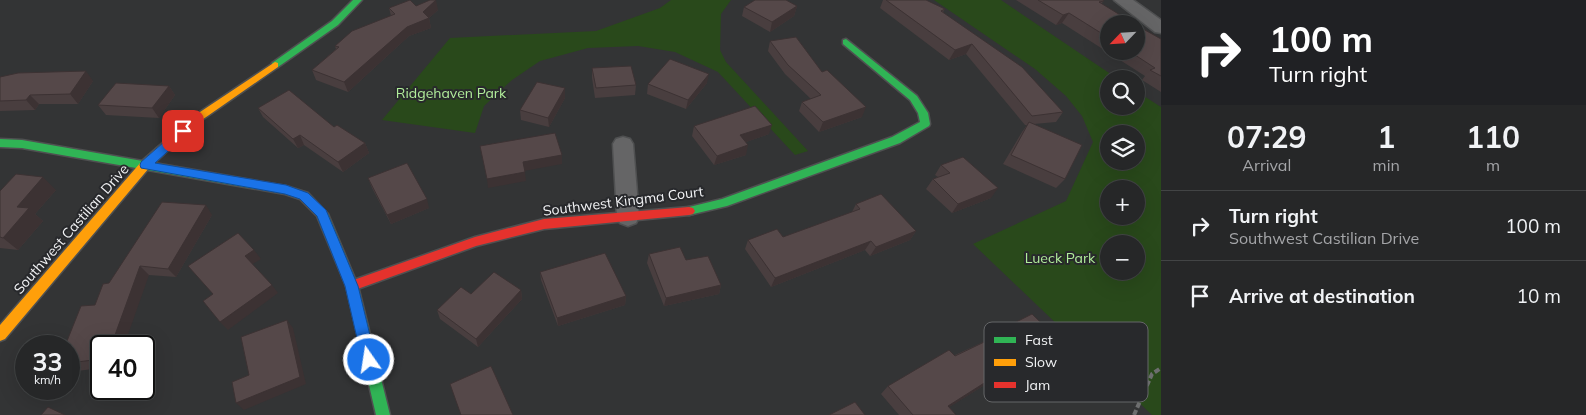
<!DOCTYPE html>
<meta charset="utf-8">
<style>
body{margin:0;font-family:Mulish,sans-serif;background:#323334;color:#f1f3f6;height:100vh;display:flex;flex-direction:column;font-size:19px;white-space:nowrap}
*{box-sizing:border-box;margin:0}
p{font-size:16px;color:#a4a5a8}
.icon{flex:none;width:28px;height:28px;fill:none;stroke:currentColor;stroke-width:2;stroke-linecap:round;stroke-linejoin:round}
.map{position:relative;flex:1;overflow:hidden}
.panel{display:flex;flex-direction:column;background:#262728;width:425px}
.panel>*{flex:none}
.guide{background:#202124;color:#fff;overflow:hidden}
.needle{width:32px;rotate:245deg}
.tools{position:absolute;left:1100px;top:15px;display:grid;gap:10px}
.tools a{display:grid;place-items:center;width:45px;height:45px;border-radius:50%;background:#262728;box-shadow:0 5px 20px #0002,0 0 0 1px #424445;font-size:25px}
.speed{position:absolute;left:15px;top:335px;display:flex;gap:10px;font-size:25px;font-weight:700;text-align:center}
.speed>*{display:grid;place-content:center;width:65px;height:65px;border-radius:50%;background:#262728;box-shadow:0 5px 20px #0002,0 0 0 1px #424445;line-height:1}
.speed small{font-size:12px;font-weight:400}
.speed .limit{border:2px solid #111;border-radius:8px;background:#fff;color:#111}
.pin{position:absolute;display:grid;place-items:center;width:42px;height:42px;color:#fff;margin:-21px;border-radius:10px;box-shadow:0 2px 8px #0006}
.me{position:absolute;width:55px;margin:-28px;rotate:347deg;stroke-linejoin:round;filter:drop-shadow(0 0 4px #0008)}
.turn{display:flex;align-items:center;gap:18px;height:105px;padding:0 25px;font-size:22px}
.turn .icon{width:65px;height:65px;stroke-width:2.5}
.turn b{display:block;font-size:35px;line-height:42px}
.eta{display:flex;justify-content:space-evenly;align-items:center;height:85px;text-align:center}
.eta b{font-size:30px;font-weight:700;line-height:35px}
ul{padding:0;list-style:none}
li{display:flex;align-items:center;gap:15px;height:70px;padding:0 25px;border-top:1px solid #424445}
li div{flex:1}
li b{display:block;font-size:19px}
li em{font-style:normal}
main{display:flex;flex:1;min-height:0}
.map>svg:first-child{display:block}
</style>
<main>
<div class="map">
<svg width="1161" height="415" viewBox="0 0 1161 415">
<rect width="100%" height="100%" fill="#333435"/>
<!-- green -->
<path fill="#29491b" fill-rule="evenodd" d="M671,0H731L721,14L720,50L726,62L808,151L795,155L718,72L675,52L638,46L588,48L540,61L512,80L484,106L475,133L382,120L450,38L596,31L660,8Z
M934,0H1001L1118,79H1109V106H1136V91L1161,107V415H1152L973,244L1066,201L1093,142L1082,116L1066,96L1035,69ZM1109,134H1136V161H1109ZM1109,189H1136V216H1109ZM1109,244H1136V271H1109Z"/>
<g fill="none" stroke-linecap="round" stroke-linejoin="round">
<defs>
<path id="street" d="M1114,0H1133L1161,20V33L1155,32Z
M623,137L630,139L633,144L639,217L636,223L628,226L620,223L617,217L613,144L616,139Z"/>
<path id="fast" d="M353,0H362L338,25L278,67H272V63L332,21Z
M846,39L917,96L928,113L930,124L929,126L900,143L727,206L689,215L685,214L683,211L685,208L722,199L892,137L920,122L918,113L910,100L843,44V40Z
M0,139L22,140L286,186L308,193L328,214L358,286L390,415H376L346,286L317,216L300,199L285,194L22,148L0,147Z"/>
<path id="slow" d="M275,62L278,63V67L199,122L149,168L5,339L0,341V325L141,162L191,118Z"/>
<path id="jam" d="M689,207L693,208L695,211L693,214L689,215L544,229L476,246L352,291L348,290L346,286L348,282L475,237L544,219Z"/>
</defs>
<!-- street casing -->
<use href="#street" stroke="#4f5051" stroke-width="3"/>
<!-- fast casing -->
<use href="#fast" stroke="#4f5051" stroke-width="3"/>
<!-- slow casing -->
<use href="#slow" stroke="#4f5051" stroke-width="3"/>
<!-- jam casing -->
<use href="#jam" stroke="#4f5051" stroke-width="3"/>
<!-- path -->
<path stroke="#6d6e6f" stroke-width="4" stroke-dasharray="5.5 2.5" stroke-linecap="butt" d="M1134,415L1152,374L1161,368"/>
<!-- street -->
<use href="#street" fill="#656566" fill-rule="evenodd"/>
<!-- fast -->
<use href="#fast" fill="#30b455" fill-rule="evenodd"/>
<!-- slow -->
<use href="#slow" fill="#ff9f0a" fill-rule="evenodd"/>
<!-- jam -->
<use href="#jam" fill="#e5322d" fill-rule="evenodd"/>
</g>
<!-- wall -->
<path fill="#493e3f" d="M883,0H926L945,9L943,12L1063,112L1056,122L1034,124L1065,179L1056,188L1003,164L1022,132L1027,125H1025L966,54L949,60L880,8Z
M1016,0H1103L1102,4L1109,24V51H1136L1161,39V92L1142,80L1145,76L1062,23L1056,25Z
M416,6L438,10L429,18L431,28L409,36L348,92L316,80L312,70L336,49L335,46L391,16L389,8Z
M797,6L794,16L770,32L742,16L744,7Z
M770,41L822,72L862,117L819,132L799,111L802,102L811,99L785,74L768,51Z
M592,68L636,85L635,95L595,98L592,78Z
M0,77L93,81L78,104H39L35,110L0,111Z
M707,83L686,109L647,94L648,84Z
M169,86L175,95L159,118L106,115L98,105Z
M565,88V98L549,127L521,120L520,110Z
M258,108L365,143L369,153L343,172L304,145L298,148L263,117Z
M694,126L769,134L746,142V155L714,165L692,136Z
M941,165L991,198L952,213L926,189L933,179L938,177L935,175Z
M368,178L429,208L391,224L372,188Z
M56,190L35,214L43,221L18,250L0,248V191Z
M856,204L916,231L910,240L870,256L865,250L771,287L745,249L748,240L783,237L852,212Z
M212,215L176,277L149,275L101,346V368L69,372V346L95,305L109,283Z
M649,254L686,260L721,285L719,294L664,306L647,263Z
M540,272L626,296L625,305L558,326L541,280Z
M521,290L522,299L478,347L440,319L437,310L471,294Z
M1002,329L1059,358L998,389L991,381L949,407L956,415H899L881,394L888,386L994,337Z"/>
<!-- shaded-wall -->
<path fill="#3c3233" d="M436,0L438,10L429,18L431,28L409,36L348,92L344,82Z
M797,6L794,16L770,32L772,22Z
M1069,13L1062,23L1056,25L1063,15Z
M972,44L966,54L949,60L955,50Z
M86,71L93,81L78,104L70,94Z
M709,74L707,83L686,109L688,100Z
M169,86L175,95L159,118L152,108Z
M565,88V98L549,127L548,118Z
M30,95L39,104L35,110L26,100Z
M866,107L862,117L819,132L823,122Z
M772,125L769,134L738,145L740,135Z
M300,135L304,145L298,148L293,139Z
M365,143L369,153L343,172L338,162Z
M748,145L746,155L714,165L717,156Z
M562,155V164L524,171L523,162Z
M525,172L526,181L488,188L487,179Z
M43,177L56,190L35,214L43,221L18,250L3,238L17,207Z
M998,188L991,198L952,213L958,204Z
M427,199L429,208L391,224L387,215Z
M206,205L212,215L176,277L168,269Z
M916,231L910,240L870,256L876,247Z
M871,241L865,250L771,287L775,278Z
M254,250L261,259L251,265L245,256Z
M140,266L149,275L124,346H111Z
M272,285L278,293L228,330L220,322Z
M721,285L719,294L664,306L666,298Z
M521,290L522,299L478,347L476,339Z
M626,296L625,305L558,326L557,318Z
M287,320L293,328L306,384L244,410L236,403Z
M1069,350L1059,358L998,389L1008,381Z
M1000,373L991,381L940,413L948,406Z"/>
<!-- building -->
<path fill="#554849" stroke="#3c3233" d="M410,0L416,6L430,0H436L423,12L429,18L407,27L344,82L312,70L339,47L335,46L352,31L395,14L389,8Z
M755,0H786L797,6L772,22L744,7Z
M886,0H926L945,9L941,11L1022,67L1063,112L1032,116L972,44L955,50Z
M1038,0H1103L1104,1L1099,2L1135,24H1109V38L1069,13L1063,15Z
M1136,25L1161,39V76L1150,70L1155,68L1129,51H1136Z
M796,37L822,72L827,70L866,107L823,122L802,102L821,95L788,65L770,41Z
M670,59L709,74L688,100L648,84Z
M631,66L636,85L596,88L592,68Z
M86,71L70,94L30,95L26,100L0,101V77L18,73Z
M537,82L565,88L548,118L520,110Z
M116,83L169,86L152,108L98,105Z
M289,90L334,127L337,125L365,143L338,162L300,135L293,139L258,108Z
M755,106L772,125L740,135L748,145L717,156L694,126Z
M1029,122L1082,145L1065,179L1011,155Z
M555,133L562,155L523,162L525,172L487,179L480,146Z
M963,157L998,188L958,204L933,179L950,173L941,165Z
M407,163L427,199L387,215L368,178Z
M16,174L43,177L17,207L29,208L3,238L0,237V191Z
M881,194L916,231L876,247L871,241L775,278L748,240L777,229L783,237L860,209L856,204Z
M162,202L206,205L168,269L140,266L111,346H101V359L69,363V346H65L81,306L95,305L103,284L109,283Z
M238,233L254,250L245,256L272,285L220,322L203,301L213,294L188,266Z
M680,247L686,260L708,256L721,285L666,298L649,254Z
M605,253L626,296L557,318L540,272Z
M494,272L521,290L476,339L437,310L461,287L471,294Z
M1032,314L1069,350L1008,381L1000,373L948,406L956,415H913L888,386L949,350L955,356L1005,332L1002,329Z
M287,320L300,377L236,403L232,382L249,375L241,337Z
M491,366L513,415H461L450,384Z
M855,402L865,415H829Z
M48,407L65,415H41Z"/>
<!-- route -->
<path fill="#1a73e8" stroke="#114b97" d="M183,128L187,129L188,131L187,134L155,163L286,185L308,193L326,210L358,286L376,360L374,364L369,366L364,364L362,360L345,286L317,216L300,199L285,194L141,168L140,165L141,162L179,129Z"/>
<g text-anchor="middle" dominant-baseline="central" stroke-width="4" stroke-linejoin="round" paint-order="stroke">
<!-- park labels -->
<g font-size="14" fill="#b1ed9b" stroke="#28292c">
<text x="451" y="93">Ridgehaven Park</text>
<text x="1060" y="258">Lueck Park</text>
</g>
<!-- street labels -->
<g font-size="14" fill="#f2f3f5" stroke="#28292c">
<text transform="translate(623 201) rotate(-7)">Southwest Kingma Court</text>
<text transform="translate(71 229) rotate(-49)">Southwest Castilian Drive</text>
</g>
</g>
<!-- legend -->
<rect x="984" y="322" width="164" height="80" rx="8" fill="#28292c" stroke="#656668" stroke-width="1"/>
<rect x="994" y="337" width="22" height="6" fill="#30b455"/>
<rect x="994" y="359" width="22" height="7" fill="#ff9f0a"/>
<rect x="994" y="382" width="22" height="6" fill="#e5322d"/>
<g font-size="14" fill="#f2f3f5">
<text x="1025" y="345">Fast</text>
<text x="1025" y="367">Slow</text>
<text x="1025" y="390">Jam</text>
</g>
</svg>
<div class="tools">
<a><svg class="needle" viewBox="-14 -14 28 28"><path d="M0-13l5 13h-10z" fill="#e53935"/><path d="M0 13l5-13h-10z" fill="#a4a5a8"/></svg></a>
<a><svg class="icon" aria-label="search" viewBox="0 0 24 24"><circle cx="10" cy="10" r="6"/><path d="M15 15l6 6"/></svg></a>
<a><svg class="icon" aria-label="layers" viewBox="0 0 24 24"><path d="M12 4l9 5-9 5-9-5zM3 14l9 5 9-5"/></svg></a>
<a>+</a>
<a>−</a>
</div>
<div class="speed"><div>33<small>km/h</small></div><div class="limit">40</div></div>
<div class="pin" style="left:183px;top:131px;background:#d93025"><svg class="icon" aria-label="arrive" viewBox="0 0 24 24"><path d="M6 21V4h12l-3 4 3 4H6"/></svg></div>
<svg class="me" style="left:369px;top:360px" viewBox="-20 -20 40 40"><circle r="17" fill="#1a73e8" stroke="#fff" stroke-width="3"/><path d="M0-11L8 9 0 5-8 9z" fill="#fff"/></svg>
</div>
<section class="panel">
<div class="guide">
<div class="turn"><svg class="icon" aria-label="right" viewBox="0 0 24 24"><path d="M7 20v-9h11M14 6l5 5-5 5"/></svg><div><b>100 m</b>Turn right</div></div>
</div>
<div class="eta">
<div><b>07:29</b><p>Arrival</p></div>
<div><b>1</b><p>min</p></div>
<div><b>110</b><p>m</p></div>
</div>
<ul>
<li><svg class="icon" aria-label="right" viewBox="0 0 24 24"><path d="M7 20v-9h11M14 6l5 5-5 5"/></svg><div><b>Turn right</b><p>Southwest Castilian Drive</p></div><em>100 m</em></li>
<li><svg class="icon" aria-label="arrive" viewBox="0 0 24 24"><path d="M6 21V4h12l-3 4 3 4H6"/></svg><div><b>Arrive at destination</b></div><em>10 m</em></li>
</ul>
</section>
</main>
